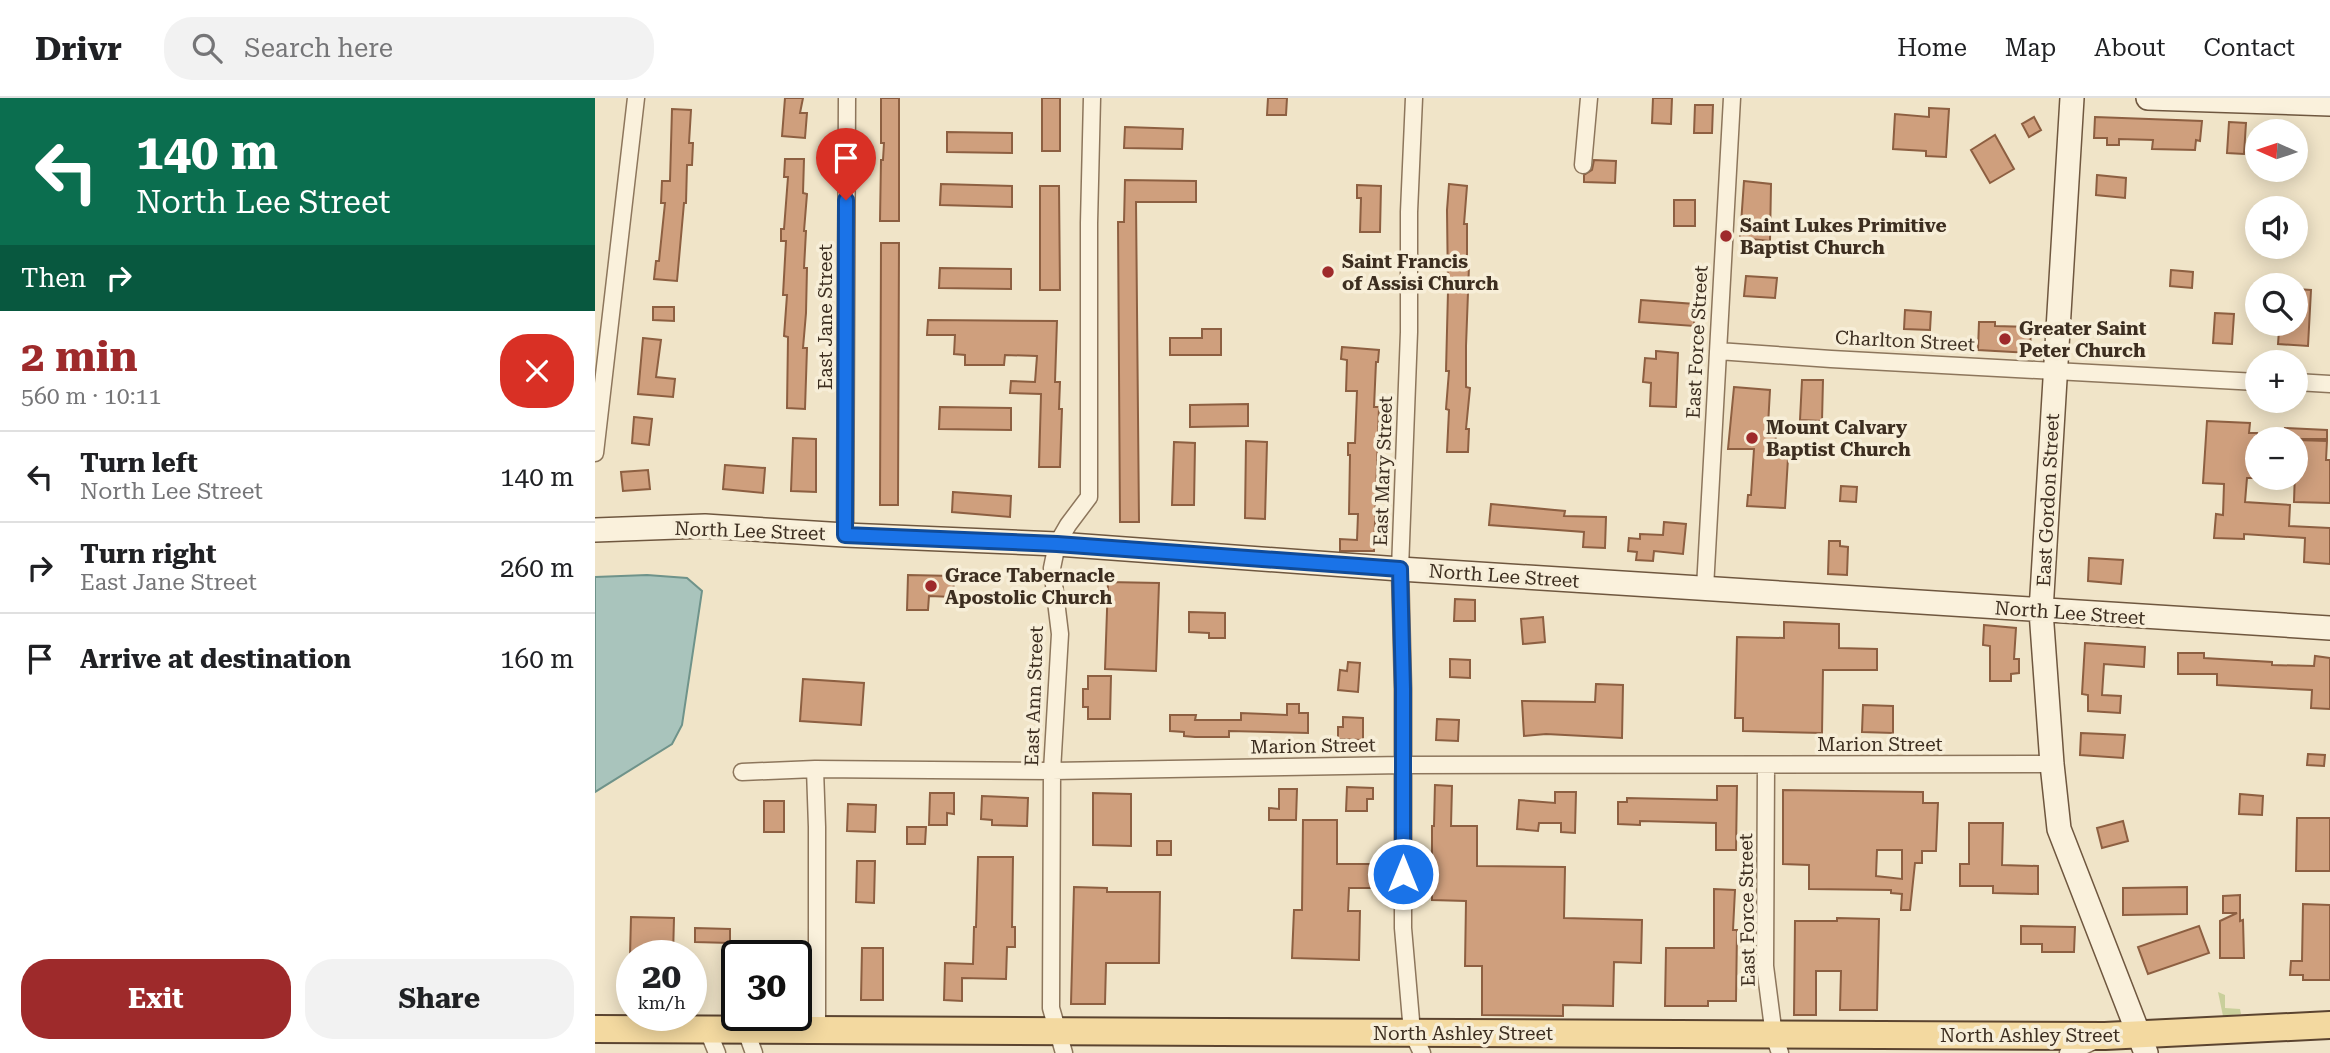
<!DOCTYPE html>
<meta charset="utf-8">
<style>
body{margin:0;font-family:"Roboto Serif",serif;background:#f2f2f2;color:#202124;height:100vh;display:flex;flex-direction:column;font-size:26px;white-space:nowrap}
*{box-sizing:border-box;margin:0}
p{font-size:23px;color:#757577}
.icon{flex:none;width:38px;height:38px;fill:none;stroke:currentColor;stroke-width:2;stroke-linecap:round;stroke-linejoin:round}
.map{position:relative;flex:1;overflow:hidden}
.details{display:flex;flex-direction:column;background:#fff;width:595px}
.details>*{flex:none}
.guide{background:#0b6e4f;color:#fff;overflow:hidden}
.needle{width:46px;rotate:273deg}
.tools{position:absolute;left:1650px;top:21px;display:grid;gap:14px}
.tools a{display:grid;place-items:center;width:63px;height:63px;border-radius:50%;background:#fff;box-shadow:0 4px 18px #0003;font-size:35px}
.speed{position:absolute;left:21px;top:842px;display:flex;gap:14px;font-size:35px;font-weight:700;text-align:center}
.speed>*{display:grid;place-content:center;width:91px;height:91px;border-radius:50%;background:#fff;box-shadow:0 4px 18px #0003;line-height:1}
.speed small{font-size:18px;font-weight:400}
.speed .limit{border:4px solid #111;border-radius:10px;background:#fff;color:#111}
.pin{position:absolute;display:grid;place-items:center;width:60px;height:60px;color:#fff;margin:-72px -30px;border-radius:50% 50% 50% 0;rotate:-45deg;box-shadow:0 0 7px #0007}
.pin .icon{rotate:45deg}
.me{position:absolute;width:77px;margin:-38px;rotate:0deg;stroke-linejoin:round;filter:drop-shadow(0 0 5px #0008)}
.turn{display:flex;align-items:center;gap:24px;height:147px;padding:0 21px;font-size:32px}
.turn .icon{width:91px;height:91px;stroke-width:2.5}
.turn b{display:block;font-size:49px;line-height:60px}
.then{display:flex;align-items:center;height:66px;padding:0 21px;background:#0003;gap:14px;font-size:26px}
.round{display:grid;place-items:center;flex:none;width:74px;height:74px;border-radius:28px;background:#f2f2f2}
.headline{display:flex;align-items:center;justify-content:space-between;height:119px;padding:0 21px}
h1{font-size:42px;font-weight:700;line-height:52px;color:#9e2a2b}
.action{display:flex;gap:14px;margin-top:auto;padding:14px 21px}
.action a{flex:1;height:80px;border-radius:28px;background:#9e2a2b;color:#fff;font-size:28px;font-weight:700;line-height:80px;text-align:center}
.action a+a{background:#f2f2f2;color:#202124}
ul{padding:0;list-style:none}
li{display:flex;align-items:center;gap:21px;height:91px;padding:0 21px;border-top:2px solid #e0e0e0}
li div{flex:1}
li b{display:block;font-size:26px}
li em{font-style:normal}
header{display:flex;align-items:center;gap:42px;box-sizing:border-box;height:98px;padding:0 35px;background:#fff;border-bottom:2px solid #e0e0e0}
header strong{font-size:33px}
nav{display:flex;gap:38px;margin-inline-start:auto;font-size:24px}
.search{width:490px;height:63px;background:#f2f2f2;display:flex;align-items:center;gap:18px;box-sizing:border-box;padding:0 24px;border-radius:28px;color:#757577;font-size:26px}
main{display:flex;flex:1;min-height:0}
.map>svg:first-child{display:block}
</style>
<header>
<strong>Drivr</strong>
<div class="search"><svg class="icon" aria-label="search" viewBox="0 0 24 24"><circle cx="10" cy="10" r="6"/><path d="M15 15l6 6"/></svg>Search here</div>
<nav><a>Home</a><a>Map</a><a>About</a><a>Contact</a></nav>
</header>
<main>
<section class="details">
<div class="guide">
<div class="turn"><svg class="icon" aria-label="left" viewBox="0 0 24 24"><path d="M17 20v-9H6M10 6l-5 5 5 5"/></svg><div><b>140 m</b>North Lee Street</div></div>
<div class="then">Then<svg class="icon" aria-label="right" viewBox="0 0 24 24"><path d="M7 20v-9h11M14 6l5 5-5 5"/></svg></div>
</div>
<div class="headline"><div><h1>2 min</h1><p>560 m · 10:11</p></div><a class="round" style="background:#d93025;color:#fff"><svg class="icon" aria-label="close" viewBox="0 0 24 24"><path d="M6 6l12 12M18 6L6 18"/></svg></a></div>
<ul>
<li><svg class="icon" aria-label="left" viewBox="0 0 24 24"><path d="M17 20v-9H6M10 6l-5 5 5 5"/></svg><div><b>Turn left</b><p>North Lee Street</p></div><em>140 m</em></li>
<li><svg class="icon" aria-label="right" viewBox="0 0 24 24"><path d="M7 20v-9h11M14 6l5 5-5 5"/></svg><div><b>Turn right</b><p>East Jane Street</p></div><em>260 m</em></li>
<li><svg class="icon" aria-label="arrive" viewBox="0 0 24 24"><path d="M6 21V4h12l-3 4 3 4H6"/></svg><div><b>Arrive at destination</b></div><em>160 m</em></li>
</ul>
<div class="action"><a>Exit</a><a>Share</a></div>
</section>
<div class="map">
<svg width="1735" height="955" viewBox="0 0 1735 955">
<rect width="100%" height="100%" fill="#f0e4c8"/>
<!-- green -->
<path fill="#c9cf9b" d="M1623,894L1630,897V910L1645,911L1646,916L1628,918Z"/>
<!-- water -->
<path fill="#a9c4bc" stroke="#6f938a" stroke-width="2" d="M52,477L92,480L107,493L87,627L77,646L0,694V479Z"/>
<!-- building -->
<path fill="#cf9f7d" stroke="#8d5f41" stroke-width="2" fill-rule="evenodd" d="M190,0H208L205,15H212L210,40L187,38Z
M286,0H304V123H285L286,62H288L289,45H286Z
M447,0H465V53H447Z
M673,0H692L691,17H672Z
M1058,0H1077L1076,26L1057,25Z
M1100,7H1118L1117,35H1099Z
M1334,10L1354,11L1351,59L1331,58V53L1298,51L1300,16L1334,19Z
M77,11L96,12L94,45H98L97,67H92L91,105H89L82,183L59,181L61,163H64L70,105H66L67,83H75Z
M1439,19L1446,32L1434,39L1427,26Z
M1500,19L1607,23L1605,43L1601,42L1600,52L1557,51L1558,42L1524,41V47H1512V40H1499Z
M1634,24L1651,25L1649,56L1632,55Z
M530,29L588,31L587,51L529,50Z
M352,34L417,35V55L352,54Z
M1400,37L1419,71L1395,85L1376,52Z
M190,61H209L208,95L212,96L209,133H211L209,170H212L211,215L208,250H212L210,311L192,310L193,239L189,238L192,197H188L191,143H186V131H189L193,79H189Z
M999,62L1021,63L1020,85L989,84V77L997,72Z
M1502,77L1531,80L1530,100L1501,97Z
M530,82L601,83V104H541L544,424H525L523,124H529Z
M1149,83L1176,86L1175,143L1145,140Z
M346,86L417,88V109L345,107Z
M854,86L872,88L869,126H872V168H874L871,248V289L875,290L871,331H874L873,354H852L854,312L851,311L854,273H851L853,193L852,112Z
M762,87L786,88L785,134H765L766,100H762Z
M445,88H464L465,192H445Z
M1079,102H1100V128H1079Z
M286,145H304L303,407H285Z
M345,170L416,171V191L344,190Z
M1576,172L1598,174L1597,190L1575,188Z
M1151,178L1182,180L1180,200L1149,198Z
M1701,191L1716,192L1713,248L1683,246L1684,232H1689L1690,226H1701Z
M1046,202L1100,206L1099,228L1044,224Z
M58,209H79V223L58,222Z
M1310,212L1336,214L1335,232L1309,231Z
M1620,215L1639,216L1637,246L1618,245Z
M333,222L462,223L460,284H465L464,311H467L465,369H444L446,296L415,295L416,283L440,284L442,258L410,257L409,267H370V257L359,256L360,237H332Z
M1384,224H1400V228L1436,229L1435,255L1383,252Z
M607,231H626V257H575V240H607Z
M48,240L66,242L61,279L80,281L78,299L43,296Z
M747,249L784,252L783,264H781L779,309H784L779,453H745V441L762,442L763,416H754L755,357H753V345H760L762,293H751L752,262L746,261Z
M1061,253L1083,255L1081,309L1055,308L1056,285L1048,284L1050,260L1061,261Z
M1207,282H1228L1227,323L1205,322Z
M1139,289L1175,292L1173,328L1181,329L1180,359L1193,360L1190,410L1152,408L1153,397H1156L1159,351H1133Z
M653,306V328L595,329V307Z
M345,309L416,310V332L344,331Z
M39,319L57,321L54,347L37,345Z
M1612,323L1655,325L1654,335H1662V380H1652L1650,404L1695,407L1694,428L1735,430V466L1709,464L1710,440L1649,436V441L1619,440L1621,416L1628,417L1629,386L1608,385Z
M1690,330L1732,332V341H1689Z
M198,340L221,341V394L196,393Z
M1701,342L1732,343L1731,362H1735V405L1699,404Z
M651,343L672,344L670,421L650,420Z
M579,344L600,345L599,407H577Z
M130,367L170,370L168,395L128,391Z
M53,372L55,391L28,393L26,374Z
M1246,388L1262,389L1261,404L1245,403Z
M358,394L416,398L415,419L357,414Z
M896,406L970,413L969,418L1011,419L1010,450L988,449L989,434L894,427Z
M1069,424L1091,426L1088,456L1059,453L1058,463L1041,462L1042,454L1033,453L1034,440L1045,441V436L1068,437Z
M1234,443H1245V448L1253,449L1252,477L1233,476Z
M1494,460L1528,462L1526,486L1493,483Z
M313,477L359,478L358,499L334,498L333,512H312Z
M513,484L564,485L561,573L510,571Z
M860,501L880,502V523H859Z
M594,514L630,515V540H614V535L594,534Z
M948,519L950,544L928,546L926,521Z
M1189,524L1244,526V550L1282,551V572H1228L1227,635L1148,633V620H1140L1142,539L1189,540Z
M1389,527L1421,530L1419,561H1424V575L1416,576V583H1395V548L1388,547Z
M1490,545L1550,549L1549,569L1509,566L1507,597L1526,598L1525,615L1493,613V597L1487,596Z
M1583,555H1609V560L1677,564V567L1719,568L1720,558L1735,560V611L1716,610L1717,592L1622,587V576H1583Z
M855,561L875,562V580L855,579Z
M753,564L765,565L763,594L743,592L745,572L752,573Z
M493,578H516L515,621H493V609H488V591H493Z
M208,581L269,585L266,627L205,623Z
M1001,586L1028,587L1027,640L951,636L929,638L927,603L1000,604Z
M692,606H704V615H713V635L634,633V639H600L589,638V634L575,633V617H601L600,622H646V615L692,617Z
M1268,607L1298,608V635L1267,634Z
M748,619L768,620V642L743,641V629H748Z
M842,621L864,622L863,643L841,642Z
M1486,635L1530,637L1528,660L1485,657Z
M1713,656L1730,657L1729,668L1712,667Z
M840,687L857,688L856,728H882V768L970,769L969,820L1047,822L1046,865L1019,864L1018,908L968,907V918L887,917V868H870L871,803L837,802V728H839Z
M1122,688H1142L1141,752H1121V725L1045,723V727L1023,726V704H1032V700L1122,702Z
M752,689L778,690V701H772V713H751Z
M684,691H702L701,722H674V710L684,711Z
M1188,692L1328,694V705H1343L1341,753H1327V765H1320L1315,812H1306L1307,796L1296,795V792L1214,791V767L1188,766ZM1282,752H1307V781L1281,778Z
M960,694H981L980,735L966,734V725H944L943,733L922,731L924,702L960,705Z
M335,695H359V716L352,715V727H334Z
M498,695L536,696V748L498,747Z
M1645,696L1668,698L1667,717L1644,716Z
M387,698L433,700L432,728L397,727V722L386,721Z
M169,703H189V734H169Z
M253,706L281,707L280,734L252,733Z
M1702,720H1735V773H1701Z
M708,722H742V766H783V790H754L753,813H765L764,862L697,860L699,812H707Z
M1528,723L1533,743L1507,750L1502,730Z
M1374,725H1408L1407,767L1443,768V796L1398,795V788H1365V766H1374Z
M312,729H331L330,746H312Z
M562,743H576V757H562Z
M383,759H418L417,829H420V849H412L411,881L367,880V903L349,902L350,865L378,866L379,829H381Z
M262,763H280L279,805L261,804Z
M479,789L512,790V794H565L564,865H511L510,906H476Z
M1592,789V816L1528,817V790Z
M1119,791L1140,792L1138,832H1142L1141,903H1113V908H1070L1071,850H1119Z
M1645,797V823L1648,822L1649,860H1625V823L1642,815H1628V798Z
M1708,806L1735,807V882H1708V877H1695L1696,863H1707Z
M36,819L79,820L78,858H35Z
M1242,820L1284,821L1282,912H1245L1246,873H1221V917H1199L1200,823H1242Z
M1426,828L1480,829L1479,854H1447V846H1426Z
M1604,828L1614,855L1553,876L1543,849Z
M100,830L135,831V845L100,844Z
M267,850H288V902H266Z"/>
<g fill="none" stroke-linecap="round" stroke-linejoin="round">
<defs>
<path id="street" d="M819,0L814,114V234L805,471L808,591V830L817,934L827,955
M988,67L994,0
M1123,253L1236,261L1662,284
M1701,284L1735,286
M0,355L41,0
M250,437L252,0
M1110,490L1137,0
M1171,667L1170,868L1179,938L1185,955
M220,671L222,729V933
M147,674L220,671L457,673L808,667L1457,666
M113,933L122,955
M151,933L159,955
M469,955L456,910L457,673L465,536L457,470L462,446L473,427L494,399V125L497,0
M1473,955L1501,942"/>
<path id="secondary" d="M1477,0L1446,513L1457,666L1464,731L1551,955
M1553,0L1735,6
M0,432L110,428L250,437L462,446L805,471L1735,530"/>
<path id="primary" d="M0,931L1510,938L1735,927"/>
</defs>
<!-- street casing -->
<use href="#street" stroke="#8d765c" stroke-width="19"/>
<!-- secondary casing -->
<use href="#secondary" stroke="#6f573f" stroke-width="26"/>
<!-- primary casing -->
<use href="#primary" stroke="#5b4430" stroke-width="30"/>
<!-- street -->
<use href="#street" stroke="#faf1dc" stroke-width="16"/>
<!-- secondary -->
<use href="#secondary" stroke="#faf1dc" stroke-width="23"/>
<!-- primary -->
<use href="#primary" stroke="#f3d9a0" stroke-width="26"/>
</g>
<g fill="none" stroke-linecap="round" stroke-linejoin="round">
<defs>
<path id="route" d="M251,102L250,437L462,446L805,471L808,591V776"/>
</defs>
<!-- route casing -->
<use href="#route" stroke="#114b97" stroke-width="18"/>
<!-- route -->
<use href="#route" stroke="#1a73e8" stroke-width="12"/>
</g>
<!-- markers -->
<g fill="#9e2a2b" stroke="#f7eed8" stroke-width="2.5">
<circle cx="1131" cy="138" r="7"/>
<circle cx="733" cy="174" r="7"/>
<circle cx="1410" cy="241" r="7"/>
<circle cx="1157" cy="340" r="7"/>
<circle cx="336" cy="488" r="7"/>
</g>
<g text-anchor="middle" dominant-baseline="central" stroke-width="7" stroke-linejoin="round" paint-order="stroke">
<!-- poi labels -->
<g font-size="19" font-weight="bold" fill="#3d2e20" stroke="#f7eed8" text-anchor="start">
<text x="1145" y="127">Saint Lukes Primitive<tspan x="1145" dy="22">Baptist Church</tspan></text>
<text x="747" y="163">Saint Francis<tspan x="747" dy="22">of Assisi Church</tspan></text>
<text x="1424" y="230">Greater Saint<tspan x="1424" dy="22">Peter Church</tspan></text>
<text x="1171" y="329">Mount Calvary<tspan x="1171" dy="22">Baptist Church</tspan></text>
<text x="350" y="477">Grace Tabernacle<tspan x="350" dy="22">Apostolic Church</tspan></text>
</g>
<!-- street labels -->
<g font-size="19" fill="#3d2e20" stroke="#f7eed8">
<text transform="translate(230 219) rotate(-90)">East Jane Street</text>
<text transform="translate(1310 243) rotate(3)">Charlton Street</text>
<text transform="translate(1102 244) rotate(-87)">East Force Street</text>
<text transform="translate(788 373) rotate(-88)">East Mary Street</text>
<text transform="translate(1453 402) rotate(-87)">East Gordon Street</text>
<text transform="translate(155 433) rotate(2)">North Lee Street</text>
<text transform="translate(909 478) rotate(4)">North Lee Street</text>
<text transform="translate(1475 515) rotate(4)">North Lee Street</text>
<text transform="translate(439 598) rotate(-88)">East Ann Street</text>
<text x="1285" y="646">Marion Street</text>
<text transform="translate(718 648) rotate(-1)">Marion Street</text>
<text transform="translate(1152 812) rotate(-91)">East Force Street</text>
<text x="868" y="935">North Ashley Street</text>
<text x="1435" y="937">North Ashley Street</text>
</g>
</g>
</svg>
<div class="tools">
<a><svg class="needle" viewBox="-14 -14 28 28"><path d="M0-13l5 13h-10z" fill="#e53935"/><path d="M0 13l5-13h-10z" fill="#757577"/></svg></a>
<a><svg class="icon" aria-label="sound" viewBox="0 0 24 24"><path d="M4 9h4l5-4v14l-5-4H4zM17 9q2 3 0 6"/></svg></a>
<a><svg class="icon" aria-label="search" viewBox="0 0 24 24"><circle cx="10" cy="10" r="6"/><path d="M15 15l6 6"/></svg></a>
<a>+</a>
<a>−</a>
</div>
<div class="speed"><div>20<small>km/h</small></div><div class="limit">30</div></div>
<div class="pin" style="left:251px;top:102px;background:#d93025"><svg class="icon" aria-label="arrive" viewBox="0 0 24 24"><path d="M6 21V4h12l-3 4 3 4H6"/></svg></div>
<svg class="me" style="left:808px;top:776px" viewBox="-20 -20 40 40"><circle r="17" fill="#1a73e8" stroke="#fff" stroke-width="3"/><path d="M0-11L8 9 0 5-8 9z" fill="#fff"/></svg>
</div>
</main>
